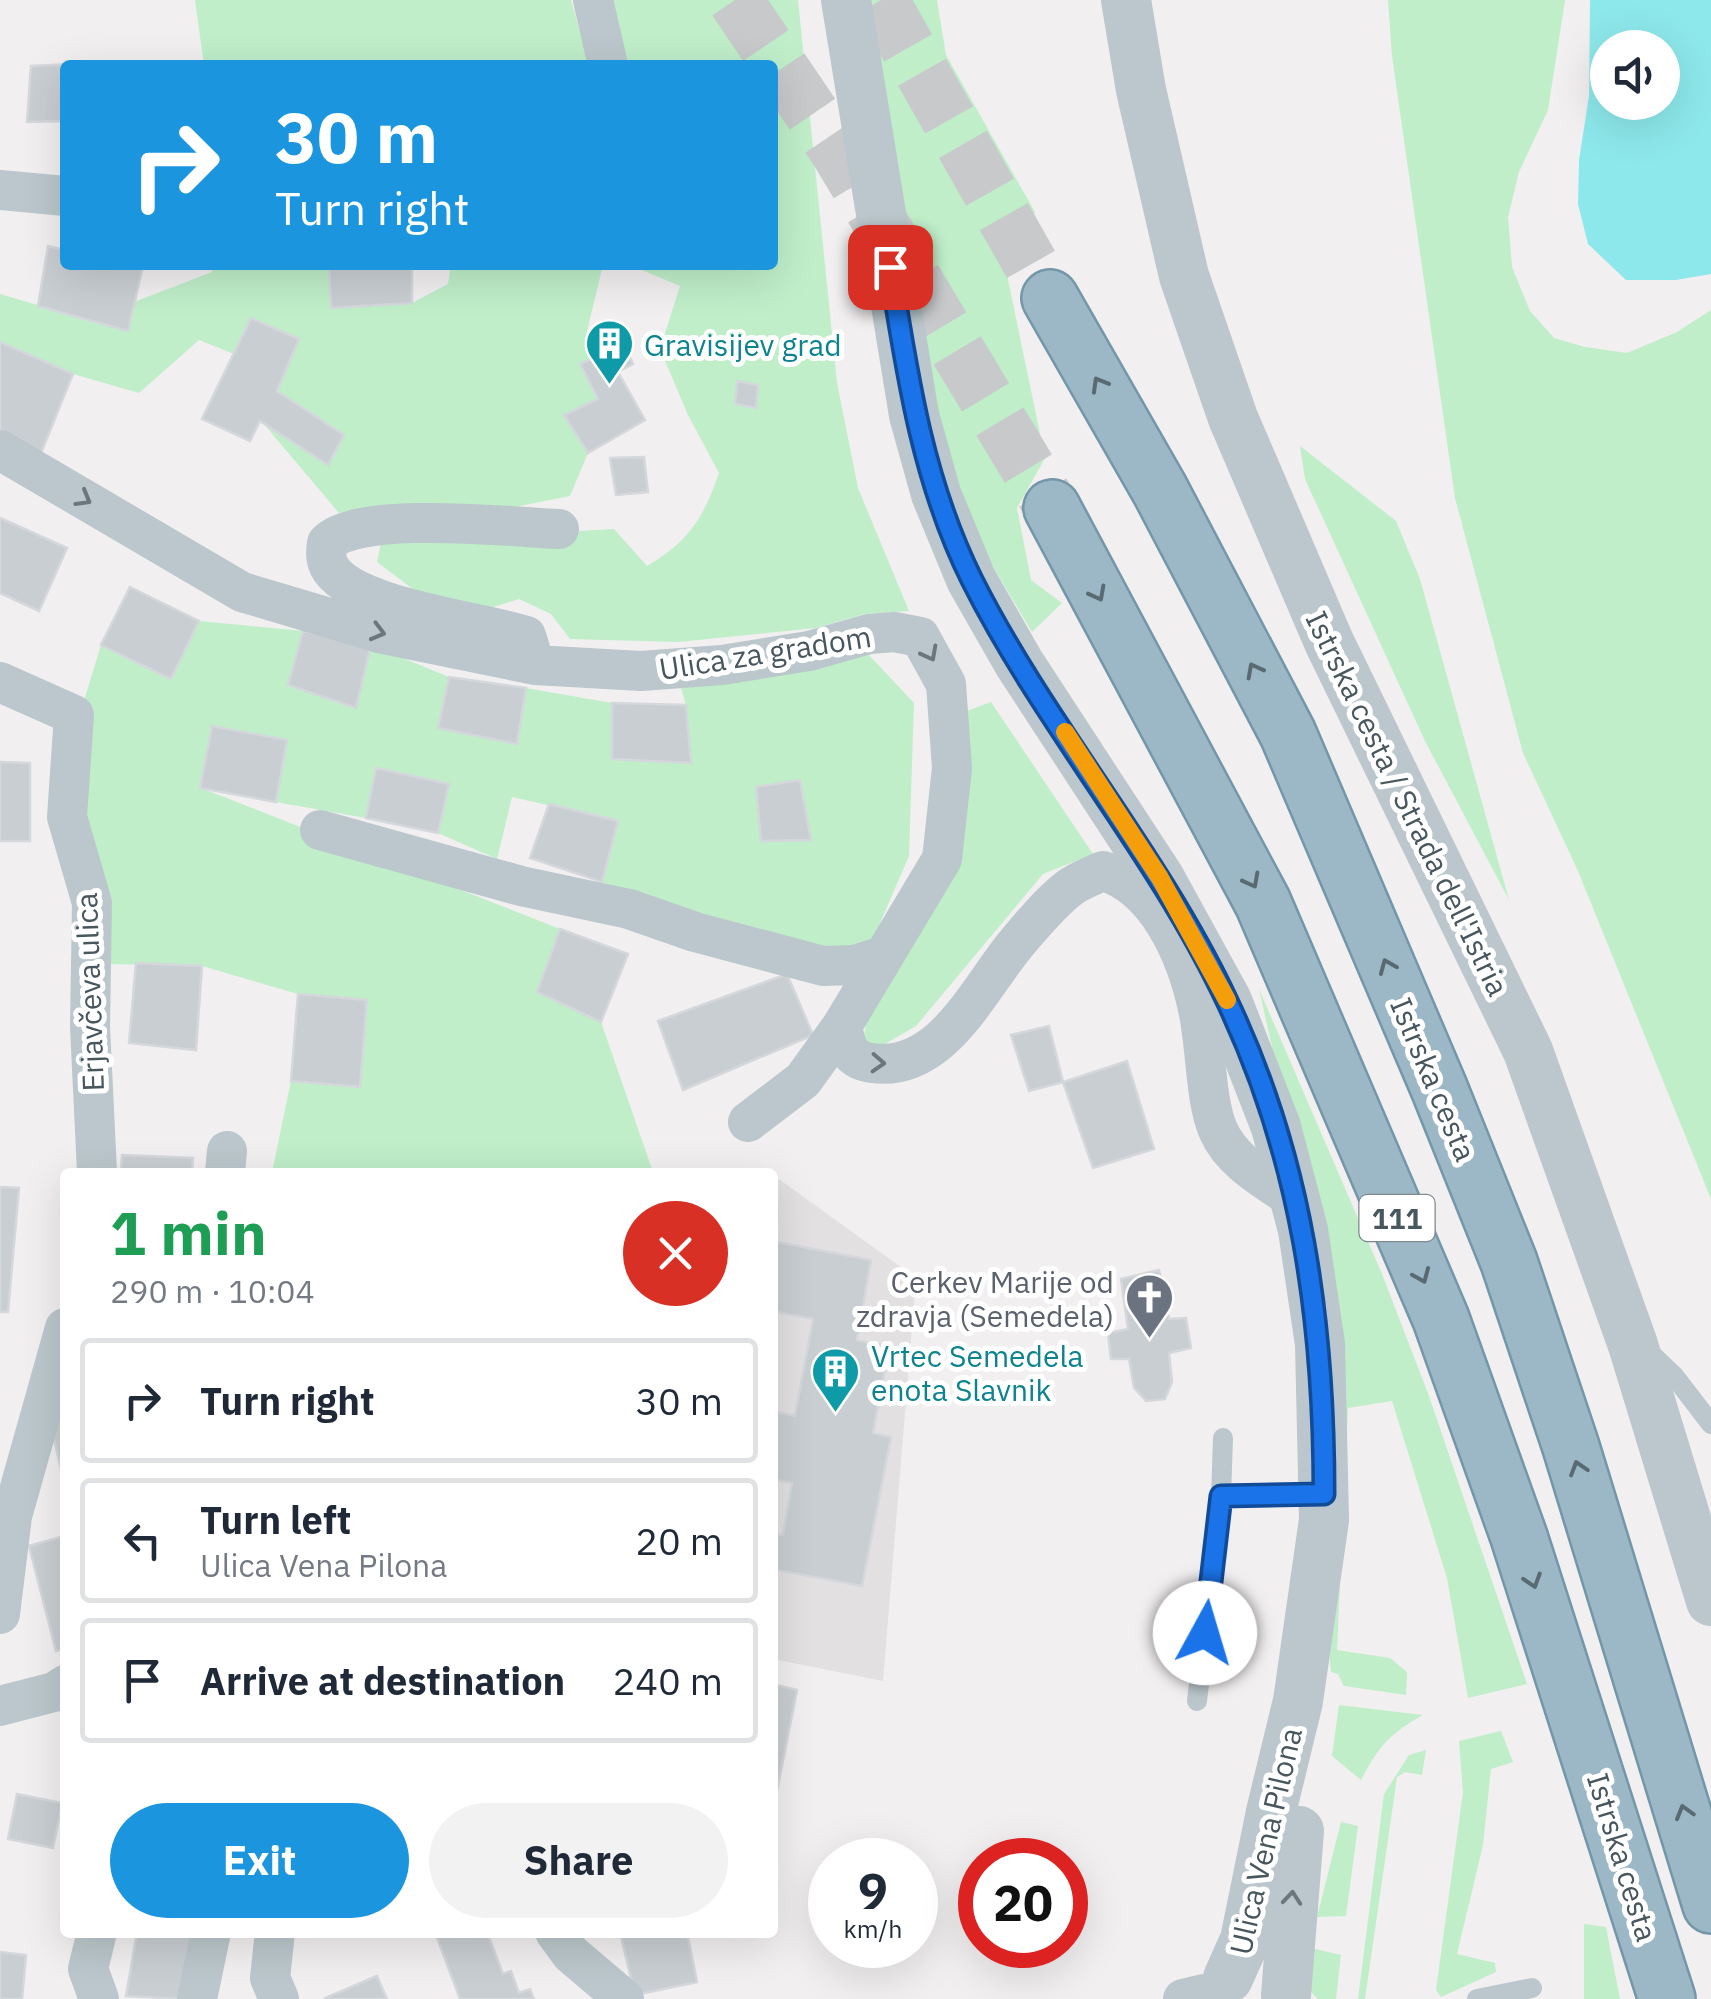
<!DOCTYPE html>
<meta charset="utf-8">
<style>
body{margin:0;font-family:"IBM Plex Sans",sans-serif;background:#f2f2f3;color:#1f2937;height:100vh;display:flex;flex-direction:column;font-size:38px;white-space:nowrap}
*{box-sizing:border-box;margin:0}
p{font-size:32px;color:#747a83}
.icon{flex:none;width:55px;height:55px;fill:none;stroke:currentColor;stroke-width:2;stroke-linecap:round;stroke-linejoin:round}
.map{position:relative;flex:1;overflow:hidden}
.sheet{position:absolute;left:60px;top:1168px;width:718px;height:770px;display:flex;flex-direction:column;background:#fff;border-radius:10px;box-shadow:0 10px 40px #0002}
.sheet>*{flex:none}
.hud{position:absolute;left:60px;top:60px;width:718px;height:210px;border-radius:10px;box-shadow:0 10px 40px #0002;background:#1c95df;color:#fff;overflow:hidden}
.fabs{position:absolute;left:1590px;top:30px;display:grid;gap:20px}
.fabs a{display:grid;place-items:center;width:90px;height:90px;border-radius:50%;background:#fff;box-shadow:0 10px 40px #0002;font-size:50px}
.speed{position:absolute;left:808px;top:1838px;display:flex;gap:20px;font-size:50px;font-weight:700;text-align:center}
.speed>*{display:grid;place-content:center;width:130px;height:130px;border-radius:50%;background:#fff;box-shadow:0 10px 40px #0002;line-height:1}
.speed small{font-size:25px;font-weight:400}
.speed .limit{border:15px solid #d22;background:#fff;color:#111}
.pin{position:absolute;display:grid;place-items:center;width:85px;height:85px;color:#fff;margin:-42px;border-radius:20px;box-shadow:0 5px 15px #0006}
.me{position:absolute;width:110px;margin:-55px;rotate:6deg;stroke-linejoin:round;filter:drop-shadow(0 0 8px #0008)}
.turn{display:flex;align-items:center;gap:35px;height:210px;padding:0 50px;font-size:45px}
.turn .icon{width:130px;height:130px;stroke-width:2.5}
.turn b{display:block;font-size:70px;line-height:85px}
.round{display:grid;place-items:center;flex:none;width:105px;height:105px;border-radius:52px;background:#f2f2f3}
.summary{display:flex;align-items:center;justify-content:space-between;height:170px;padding:0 50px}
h1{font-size:60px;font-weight:700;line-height:75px;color:#1e9e55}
.action{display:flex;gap:20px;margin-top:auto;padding:20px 50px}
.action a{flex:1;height:115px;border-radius:60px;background:#1c95df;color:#fff;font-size:40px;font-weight:700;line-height:115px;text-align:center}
.action a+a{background:#f2f2f3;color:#1f2937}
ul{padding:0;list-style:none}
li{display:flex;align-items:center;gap:30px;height:125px;margin:0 20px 15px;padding:0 30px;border:5px solid #e0e1e3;border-radius:10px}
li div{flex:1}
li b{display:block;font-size:38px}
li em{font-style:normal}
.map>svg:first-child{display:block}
</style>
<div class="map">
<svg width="1711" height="1999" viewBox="0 0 1711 1999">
<rect width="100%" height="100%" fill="#f2eff0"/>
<!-- education -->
<path fill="#e3e0e2" d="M776,1177L916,1278L883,1681L773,1659L772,1179Z"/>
<!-- green -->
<path fill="#bfeec9" d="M195,0H571L589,65H204Z
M602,0H798L837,383L858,488L909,611L865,614L815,628L678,642L570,639L551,614L519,599L484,610L418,593L377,562L381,543L614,529L647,566C689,541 703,519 719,473L688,415L660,349L680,286L630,265H772V65H617Z
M860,0H937L946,55L1035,212L1006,270L1045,458L1017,508L1031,580L1062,603L1032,632L976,538L941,454Z
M1388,0H1565L1548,110L1519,172L1508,217L1512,267L1530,311L1554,338L1585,347L1627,353L1677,332L1711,310V1199L1578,871L1523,753L1455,498L1392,56Z
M213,265H329L331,308L412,303L448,284L451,265H603L586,335L597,356L581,365L598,399L564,416L588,453L570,496L484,513L369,508L339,513L263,423L328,465L344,435L277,391L299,339L251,318L234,354L199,340L139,393L73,374L0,342V294L127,331L134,302L212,272Z
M1300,446L1396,521L1420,579L1509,900L1425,741L1305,479Z
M199,621L303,631L288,685L355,708L371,645L449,677L516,744L526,688L612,703L613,759L690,763L686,705L679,682L867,653L914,703L909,856L870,946L820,951L661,911L602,882L618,821L512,797L497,859L438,833L448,783L377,768L366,818L276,802L287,740L212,726L201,788L560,929L537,992L601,1022L653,1172H272L291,1081L360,1087L367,1000L298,994L202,966L110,964L82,817L83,704L101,645L171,679Z
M991,702L1093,854L1043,874L916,1026L878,1048L863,1043L868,1009L907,950L964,712Z
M1259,989L1382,1274L1429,1396L1527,1684L1468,1698L1447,1578L1392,1401L1348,1408L1337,1650L1390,1658L1407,1672L1406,1695L1344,1686L1338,1674L1331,1672L1274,1056Z
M1339,1705L1423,1715C1389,1734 1379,1746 1361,1780L1332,1756Z
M1501,1731L1513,1762L1491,1769L1483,1845L1457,1954L1495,1963L1496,1972L1441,1997L1436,1990L1463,1792L1459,1741Z
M1426,1750L1422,1775L1405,1772L1397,1777L1365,1999H1358L1384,1794L1409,1755Z
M1341,1822L1358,1826L1346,1916L1317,1917Z
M1584,1924L1606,1927L1620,1999H1584Z
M1311,1948L1341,1955L1336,1999H1318L1309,1990Z"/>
<!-- water -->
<path fill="#8de8eb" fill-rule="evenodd" d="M1590,0H1711V274L1676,280H1626L1588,244L1578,204L1579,160L1589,96ZM1608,48H1662V102H1608Z"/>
<!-- building -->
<path fill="#c9ced2" stroke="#d4d7db" stroke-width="2.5" d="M114,62V65H65V121L27,122L31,66Z
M48,246L65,250V265L143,266L128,331L38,306Z
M329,265H412V303L331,308Z
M251,318L299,339L277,391L344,435L328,465L260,421L250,441L202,419Z
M614,321L633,364L618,372L645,420L588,453L564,415L598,399L580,364L597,356L586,336Z
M0,342L73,374L37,463L0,430Z
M737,381L758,385L756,408L735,404Z
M644,457L648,492L616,495L610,458Z
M0,518L67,548L39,611L0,593Z
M130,587L199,621L171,679L101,645Z
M303,631L371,645L356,708L288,685Z
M449,677L526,688L517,744L438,728Z
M612,703L686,705L691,763L612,759Z
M212,726L287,740L276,802L200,788Z
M0,762L30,763V841H0Z
M376,768L449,784L438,833L366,818Z
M800,780L811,840L761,841L756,787Z
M549,804L618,821L602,882L530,858Z
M560,929L628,954L601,1022L537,992Z
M136,963L202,966L196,1050L129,1043Z
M787,974L813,1035L683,1090L658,1021Z
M298,994L367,1000L360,1087L291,1081Z
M1049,1026L1063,1082L1029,1091L1011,1035Z
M1127,1061L1154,1149L1093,1168L1063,1082Z
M122,1155L193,1158L192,1172H121Z
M0,1187L19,1188L8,1312H0Z
M772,1241L871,1260L857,1340L889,1347L873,1433L891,1437L862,1586L772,1569V1533L783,1535L792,1483L772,1479V1411L795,1416L813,1319L772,1311Z
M1159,1270L1169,1319L1186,1318L1191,1348L1169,1353L1172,1382L1165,1399L1146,1401L1134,1388L1129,1359H1111L1108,1333L1128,1329L1121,1279Z
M65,1419V1486L50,1423Z
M65,1536V1649L56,1651L29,1546Z
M772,1684L797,1690L772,1816Z
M17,1794L62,1803L53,1848L8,1839Z
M137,1932H194L184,1999L126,1996Z
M435,1932H487L503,1974L511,1971L519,1993L530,1989L534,1999H460Z
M620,1932H687L697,1982L635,1995Z
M0,1952L26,1955L22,1999H0Z
M377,1976L387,1999H325V1998Z"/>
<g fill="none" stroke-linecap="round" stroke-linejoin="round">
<!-- trunk-tunnel -->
<path stroke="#c8c9cb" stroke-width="55" stroke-dasharray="55 28" stroke-linecap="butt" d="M735,0L838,152L1052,508
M881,0L1050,298"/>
<defs>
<path id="trunk" d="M1050,298L1160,490L1288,734L1439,1088L1509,1262L1571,1447L1711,1905
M1052,508L1263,903L1441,1319L1519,1537L1667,1999"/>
</defs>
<!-- trunk casing -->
<use href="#trunk" stroke="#7397a9" stroke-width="60"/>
<!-- service -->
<path stroke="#bbc7cc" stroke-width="20" d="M1647,1350L1675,1377L1711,1424
M1223,1438L1221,1497L1322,1494
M1197,1701L1221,1497
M1477,1999L1532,1988"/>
<!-- minor -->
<path stroke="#bbc7cc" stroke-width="40" d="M593,0L608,65
M0,190L65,196
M0,450L242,592L383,634L535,665L641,671L722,665L809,651L869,634L894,632L920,637L946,684L952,768L942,859L842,1026C846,1047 849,1060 872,1063C941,1073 978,990 1015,945C1030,927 1049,904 1068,889C1078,881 1092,876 1103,871C1158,887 1187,957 1198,1009C1206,1043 1205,1100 1218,1130C1232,1163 1269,1182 1297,1201
M535,665L526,636C483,621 350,608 329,566C325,558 326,550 327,543C358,510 512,527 559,529
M0,682L74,715L67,817L92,903L90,1027L97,1172
M320,830L521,886L629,909L695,932L823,966L854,965L883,956
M748,1122L803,1080L842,1026
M225,1172L227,1151
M0,1614L12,1516L65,1328
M0,1706L54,1692L65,1685
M97,1932L88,1969L99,1999
M275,1932L270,1978L279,1999
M555,1932L571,1954L624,1999
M197,1999L211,1932
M1183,1999L1204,1994"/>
<!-- tertiary -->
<path stroke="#bbc7cc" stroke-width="50" d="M846,0L914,415L936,494L971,579L1019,663L1160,879L1227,1001L1276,1127L1303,1230L1320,1344L1324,1520L1298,1701L1271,1812L1245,1940L1228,1978
M1126,0L1141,90L1184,276L1233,418L1329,642L1528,1051L1633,1345L1711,1601
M1286,1995L1299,1831"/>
<!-- trunk -->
<use href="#trunk" stroke="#9cb8c6" stroke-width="55"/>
</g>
<!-- one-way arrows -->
<defs><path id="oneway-chevron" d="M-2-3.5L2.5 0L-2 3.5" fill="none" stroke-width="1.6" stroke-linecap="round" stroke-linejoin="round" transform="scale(2.5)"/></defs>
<g stroke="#596a72">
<use href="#oneway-chevron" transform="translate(1099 384) rotate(-120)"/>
<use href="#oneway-chevron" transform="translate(1098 594) rotate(62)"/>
<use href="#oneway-chevron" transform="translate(1254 670) rotate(-118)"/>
<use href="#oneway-chevron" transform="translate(1252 881) rotate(62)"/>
<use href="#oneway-chevron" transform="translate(1387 966) rotate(-113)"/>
<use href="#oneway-chevron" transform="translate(1422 1276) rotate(67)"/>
<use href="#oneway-chevron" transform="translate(1578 1468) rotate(-107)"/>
<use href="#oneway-chevron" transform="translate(1533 1581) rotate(72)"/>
<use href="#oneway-chevron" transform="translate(1684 1812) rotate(-106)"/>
</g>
<g stroke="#6a787e">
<use href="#oneway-chevron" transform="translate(84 499) rotate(30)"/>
<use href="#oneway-chevron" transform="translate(378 632) rotate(15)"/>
<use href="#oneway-chevron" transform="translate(930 654) rotate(62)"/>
<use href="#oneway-chevron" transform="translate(878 1063) rotate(3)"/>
<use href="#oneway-chevron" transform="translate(1292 1898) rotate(-85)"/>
</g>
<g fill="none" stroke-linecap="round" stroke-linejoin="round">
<defs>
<path id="route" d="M890,267C907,375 923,482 972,580C1046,727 1157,852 1227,1001C1302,1159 1324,1321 1324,1494L1221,1496L1205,1633"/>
</defs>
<!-- route casing -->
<use href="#route" stroke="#114b97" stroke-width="25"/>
<!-- route -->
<use href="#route" stroke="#1a73e8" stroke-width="18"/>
<!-- slow -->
<path stroke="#f59e0b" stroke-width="18" d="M1065,732L1160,878L1227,1000"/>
</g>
<!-- icons -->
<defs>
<symbol id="building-pin" viewBox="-11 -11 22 30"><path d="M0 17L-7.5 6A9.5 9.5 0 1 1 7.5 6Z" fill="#0f9aa8" stroke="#fff"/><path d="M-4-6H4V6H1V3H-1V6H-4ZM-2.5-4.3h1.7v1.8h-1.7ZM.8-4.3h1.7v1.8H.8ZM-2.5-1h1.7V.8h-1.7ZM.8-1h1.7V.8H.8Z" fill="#fff"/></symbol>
<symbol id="church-pin" viewBox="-11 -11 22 30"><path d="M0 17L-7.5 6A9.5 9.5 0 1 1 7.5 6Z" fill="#6b7280" stroke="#fff"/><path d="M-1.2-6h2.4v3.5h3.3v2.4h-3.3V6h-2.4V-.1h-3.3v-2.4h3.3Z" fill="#fff"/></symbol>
</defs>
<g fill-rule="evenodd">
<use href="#building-pin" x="582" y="316" width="55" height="75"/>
<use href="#church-pin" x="1122" y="1270" width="55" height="75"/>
<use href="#building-pin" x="808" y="1344" width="55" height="75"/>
</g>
<g text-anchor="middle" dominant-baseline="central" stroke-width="10" stroke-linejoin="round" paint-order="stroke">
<!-- shield labels -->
<rect fill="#fff" stroke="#7f898e" stroke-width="2.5" x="1359.5" y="1195" width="75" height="46" rx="8"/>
<g font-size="28" font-weight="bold" fill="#48565d">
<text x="1397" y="1218">111</text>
</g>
<!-- culture labels -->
<g font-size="30" fill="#0d838f" stroke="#fff" text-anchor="start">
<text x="644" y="344">Gravisijev grad</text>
<text x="871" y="1355">Vrtec Semedela<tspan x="871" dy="34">enota Slavnik</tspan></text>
</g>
<!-- street labels -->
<g font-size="30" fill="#48565d" stroke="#fff">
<text transform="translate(765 652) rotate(-9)">Ulica za gradom</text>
<text transform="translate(1408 803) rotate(64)">Istrska cesta / Strada dell'Istria</text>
<text transform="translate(89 992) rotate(-92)">Erjavčeva ulica</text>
<text transform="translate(1434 1079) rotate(67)">Istrska cesta</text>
<text transform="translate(1265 1841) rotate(-77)">Ulica Vena Pilona</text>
<text transform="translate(1623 1857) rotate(73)">Istrska cesta</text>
</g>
<!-- worship labels -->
<g font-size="30" fill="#5b616d" stroke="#fff" text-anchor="end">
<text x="1114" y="1281">Cerkev Marije od<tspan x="1114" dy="34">zdravja (Semedela)</tspan></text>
</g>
</g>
</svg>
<div class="fabs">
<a><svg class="icon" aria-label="sound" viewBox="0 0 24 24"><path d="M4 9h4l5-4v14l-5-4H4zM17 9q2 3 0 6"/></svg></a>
</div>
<div class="speed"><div>9<small>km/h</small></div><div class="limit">20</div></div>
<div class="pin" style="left:890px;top:267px;background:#d93025"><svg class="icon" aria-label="arrive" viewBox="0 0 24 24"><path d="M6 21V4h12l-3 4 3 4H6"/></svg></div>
<svg class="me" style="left:1205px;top:1633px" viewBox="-20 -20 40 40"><circle r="19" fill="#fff"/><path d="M0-13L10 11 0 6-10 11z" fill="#1a73e8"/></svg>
<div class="hud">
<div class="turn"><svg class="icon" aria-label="right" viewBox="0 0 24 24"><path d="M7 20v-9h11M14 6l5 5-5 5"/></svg><div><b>30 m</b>Turn right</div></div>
</div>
<section class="sheet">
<div class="summary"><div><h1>1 min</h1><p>290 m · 10:04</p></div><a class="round" style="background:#d93025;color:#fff"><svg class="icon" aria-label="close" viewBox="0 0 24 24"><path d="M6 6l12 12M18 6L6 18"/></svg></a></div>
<ul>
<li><svg class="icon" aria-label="right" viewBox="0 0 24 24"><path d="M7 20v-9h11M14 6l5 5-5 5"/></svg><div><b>Turn right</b></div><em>30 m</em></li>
<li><svg class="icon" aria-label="left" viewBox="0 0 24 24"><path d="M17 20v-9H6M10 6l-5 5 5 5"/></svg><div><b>Turn left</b><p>Ulica Vena Pilona</p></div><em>20 m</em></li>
<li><svg class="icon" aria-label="arrive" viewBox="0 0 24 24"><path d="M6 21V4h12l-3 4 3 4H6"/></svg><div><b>Arrive at destination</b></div><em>240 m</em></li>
</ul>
<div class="action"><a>Exit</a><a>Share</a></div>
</section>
</div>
